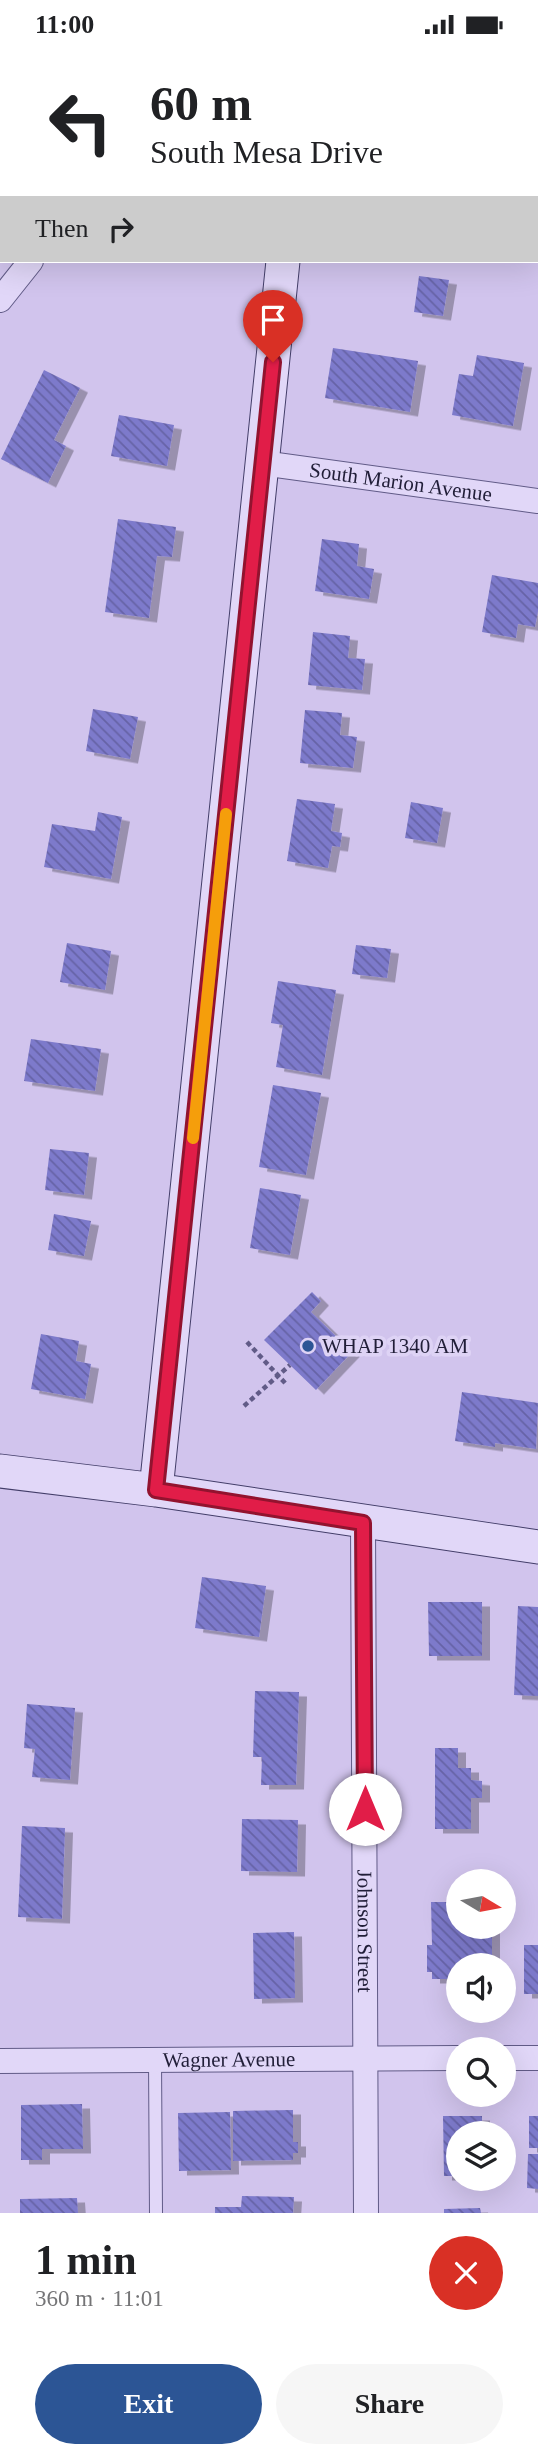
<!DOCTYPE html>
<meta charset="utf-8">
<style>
body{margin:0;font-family:"Times New Roman",serif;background:#f6f6f6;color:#202124;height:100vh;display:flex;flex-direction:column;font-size:26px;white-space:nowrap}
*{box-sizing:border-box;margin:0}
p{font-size:23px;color:#757577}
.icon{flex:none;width:38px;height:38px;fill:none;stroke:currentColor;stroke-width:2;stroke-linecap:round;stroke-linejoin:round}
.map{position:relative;height:2164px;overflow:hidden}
.side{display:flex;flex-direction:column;background:#fff;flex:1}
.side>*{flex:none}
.top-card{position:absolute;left:0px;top:0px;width:539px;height:214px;box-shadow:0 7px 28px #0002;background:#fff;color:#202124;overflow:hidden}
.needle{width:46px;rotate:100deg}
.controls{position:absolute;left:446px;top:1820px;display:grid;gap:14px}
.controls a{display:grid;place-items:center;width:70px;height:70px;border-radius:50%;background:#fff;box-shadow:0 7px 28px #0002;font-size:35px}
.pin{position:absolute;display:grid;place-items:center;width:60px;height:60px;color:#fff;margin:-72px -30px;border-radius:50% 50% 50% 0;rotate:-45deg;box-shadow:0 0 7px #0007}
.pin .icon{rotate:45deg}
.me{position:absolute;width:77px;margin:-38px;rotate:0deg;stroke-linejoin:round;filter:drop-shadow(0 0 5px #0008)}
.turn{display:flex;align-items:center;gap:24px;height:147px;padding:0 35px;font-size:32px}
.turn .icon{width:91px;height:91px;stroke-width:2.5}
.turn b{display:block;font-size:49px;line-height:60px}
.then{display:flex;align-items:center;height:66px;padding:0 35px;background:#0003;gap:14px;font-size:26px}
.round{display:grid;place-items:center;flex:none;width:74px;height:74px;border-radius:37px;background:#f6f6f6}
.overview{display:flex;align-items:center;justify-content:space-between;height:119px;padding:0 35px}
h1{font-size:42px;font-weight:700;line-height:52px}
.button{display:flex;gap:14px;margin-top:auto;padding:14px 35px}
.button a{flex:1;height:80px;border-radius:42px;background:#2c5595;color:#fff;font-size:28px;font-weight:700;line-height:80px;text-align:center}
.button a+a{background:#f6f6f6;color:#202124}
.status{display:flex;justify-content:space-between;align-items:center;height:49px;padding:0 35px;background:#fff;direction:ltr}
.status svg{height:19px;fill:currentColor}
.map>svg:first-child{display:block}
</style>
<div class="status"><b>11:00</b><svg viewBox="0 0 49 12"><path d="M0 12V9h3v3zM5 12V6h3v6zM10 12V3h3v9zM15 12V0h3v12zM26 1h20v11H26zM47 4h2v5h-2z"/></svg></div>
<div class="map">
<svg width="538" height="2164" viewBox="0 0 538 2164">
<defs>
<pattern id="building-back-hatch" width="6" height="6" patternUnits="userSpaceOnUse" patternTransform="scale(1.75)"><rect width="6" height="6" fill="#7d7acb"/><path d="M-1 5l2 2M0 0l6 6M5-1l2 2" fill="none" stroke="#6663a6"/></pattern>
<filter id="shadow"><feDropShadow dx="8" dy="4.5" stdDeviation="0" flood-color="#0004"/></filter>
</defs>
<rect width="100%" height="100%" fill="#d1c4ed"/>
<!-- building -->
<path fill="url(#building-back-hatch)" filter="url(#shadow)" d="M419,227L449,231L443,267L414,263Z
M333,299L418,312L410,363L325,349Z
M477,306L524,314L513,377L452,366L459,325L473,327Z
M44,321L80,339L54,391L66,397L48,434L1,410Z
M119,366L174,376L167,417L111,407Z
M118,470L176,478L172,508L157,507L149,569L105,563Z
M322,490L359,495L357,517L374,520L369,550L315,542Z
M492,526L538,534V562L535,578L518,575L516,589L482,583Z
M313,583L350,587L348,609L365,610L362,641L308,636Z
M93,660L138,668L130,710L86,702Z
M305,661L342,664L340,686L357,688L353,719L300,714Z
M297,750L335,755L331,782L342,784L340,798L332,797L328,819L287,812Z
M411,753L443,759L437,794L405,789Z
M98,763L122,768L111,830L44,818L52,775L95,782Z
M67,894L111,902L105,941L60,933Z
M356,896L391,900L387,929L352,925Z
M278,932L336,941L322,1026L276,1018L283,976L271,974Z
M31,990L101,1000L95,1042L24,1032Z
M273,1036L321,1044L306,1126L259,1118Z
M50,1100L89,1104L84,1146L45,1141Z
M260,1139L301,1146L290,1206L250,1199Z
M54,1165L91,1172L84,1207L48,1201Z
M312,1243L321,1252L311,1263L352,1303L316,1341L264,1291Z
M41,1285L79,1292L76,1312L91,1315L85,1350L31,1340Z
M462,1343L538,1354L536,1400L495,1394V1398L455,1392Z
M202,1528L266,1537L259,1588L195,1579Z
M428,1553H482V1607H429Z
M518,1557L538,1558V1647L514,1646Z
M255,1642L299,1643L296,1736H261L262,1708H253Z
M27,1655L75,1659L70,1731L32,1728L35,1700L24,1699Z
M435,1699H458V1719H471V1731L482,1732V1749H471V1780H435Z
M242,1770L298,1771L297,1823L241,1822Z
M22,1777L65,1779L62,1870L18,1868Z
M431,1853H458V1878H492V1909H487V1916H458V1930H432V1923H427V1896H432Z
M294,1883L295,1949L254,1950L253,1884Z
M524,1896H538V1945H524Z
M82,2055L83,2100H42V2111H21V2056Z
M293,2061V2093H298V2104H293V2111L233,2112V2062Z
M230,2063L231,2121L179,2122L178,2064Z
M443,2067H482V2084H458V2127H444Z
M529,2067H538V2099H529Z
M528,2105H538V2140L527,2139Z
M242,2147L294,2148L293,2164H215V2158H241Z
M77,2149L78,2164H20V2150Z
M480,2159L481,2164H444V2160Z"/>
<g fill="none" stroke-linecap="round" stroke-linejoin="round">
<defs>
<path id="lane" d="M155,2011L156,2164"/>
<g id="street">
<path d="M0,251L31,212"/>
<path id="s1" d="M262,414L538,452"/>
<path id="s2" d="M363,1474L366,2164"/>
<path d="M504,2009H538"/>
<path id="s3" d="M0,2012L458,2009"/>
</g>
<path id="secondary" d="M305,2L306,0
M0,1422L156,1441L538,1498
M156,1441L283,212"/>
</defs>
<!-- lane casing -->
<use href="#lane" stroke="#615b87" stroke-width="14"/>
<!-- street casing -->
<use href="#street" stroke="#615b87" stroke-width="26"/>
<!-- secondary casing -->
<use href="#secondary" stroke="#433e69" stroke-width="35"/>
<!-- path -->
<path stroke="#615b87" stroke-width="4.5" stroke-dasharray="5 3.5" stroke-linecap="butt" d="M247,1293L286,1335
M244,1357L290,1316"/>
<!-- lane -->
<use href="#lane" stroke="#e1d7f8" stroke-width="12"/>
<!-- street -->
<use href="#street" stroke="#e1d7f8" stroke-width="24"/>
<!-- secondary -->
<use href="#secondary" stroke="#e1d7f8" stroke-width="33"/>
</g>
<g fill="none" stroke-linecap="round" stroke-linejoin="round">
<defs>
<path id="route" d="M273,313L156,1441L363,1474L365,1760"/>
</defs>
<!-- route casing -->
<use href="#route" stroke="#92132f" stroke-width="18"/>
<!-- route -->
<use href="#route" stroke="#e11d48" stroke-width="12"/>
<!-- slow -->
<path stroke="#f59e0b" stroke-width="12" d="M193,1089L226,765"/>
</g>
<!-- markers -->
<circle fill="#2c5595" stroke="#ded3f5" stroke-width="2.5" cx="308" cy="1297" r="7"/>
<g text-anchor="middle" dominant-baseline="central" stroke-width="7" stroke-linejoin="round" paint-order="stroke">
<!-- street labels -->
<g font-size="21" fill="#211e38" stroke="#ded3f5">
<text stroke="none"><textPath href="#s1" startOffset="140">South Marion Avenue</textPath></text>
<text stroke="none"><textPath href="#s2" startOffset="408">Johnson Street</textPath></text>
<text stroke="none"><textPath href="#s3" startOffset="229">Wagner Avenue</textPath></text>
</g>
<!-- poi labels -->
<g font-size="21" fill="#211e38" stroke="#ded3f5" text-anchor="start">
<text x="322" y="1297">WHAP 1340 AM</text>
</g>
</g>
</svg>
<div class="controls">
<a><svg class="needle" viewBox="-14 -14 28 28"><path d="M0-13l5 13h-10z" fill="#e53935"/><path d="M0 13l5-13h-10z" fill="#757577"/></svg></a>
<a><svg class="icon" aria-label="sound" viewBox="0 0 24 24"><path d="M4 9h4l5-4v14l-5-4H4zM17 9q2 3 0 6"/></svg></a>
<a><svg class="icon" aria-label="search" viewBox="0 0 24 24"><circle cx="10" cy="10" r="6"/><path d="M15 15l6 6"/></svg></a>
<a><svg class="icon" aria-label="layers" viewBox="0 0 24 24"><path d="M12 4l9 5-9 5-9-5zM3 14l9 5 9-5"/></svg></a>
</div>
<div class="pin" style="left:273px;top:313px;background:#d93025"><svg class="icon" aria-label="arrive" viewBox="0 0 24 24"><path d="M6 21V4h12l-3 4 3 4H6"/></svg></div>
<svg class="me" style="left:365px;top:1760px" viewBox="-20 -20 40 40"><circle r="19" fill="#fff"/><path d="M0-13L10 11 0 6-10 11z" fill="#e11d48"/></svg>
<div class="top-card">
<div class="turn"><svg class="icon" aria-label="left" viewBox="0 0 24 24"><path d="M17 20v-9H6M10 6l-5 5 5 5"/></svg><div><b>60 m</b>South Mesa Drive</div></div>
<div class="then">Then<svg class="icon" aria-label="right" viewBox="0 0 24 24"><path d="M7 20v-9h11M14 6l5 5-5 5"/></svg></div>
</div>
</div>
<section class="side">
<div class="overview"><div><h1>1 min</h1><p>360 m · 11:01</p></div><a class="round" style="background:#d93025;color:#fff"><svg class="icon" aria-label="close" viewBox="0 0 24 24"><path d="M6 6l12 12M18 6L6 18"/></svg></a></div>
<div class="button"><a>Exit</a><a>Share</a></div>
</section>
